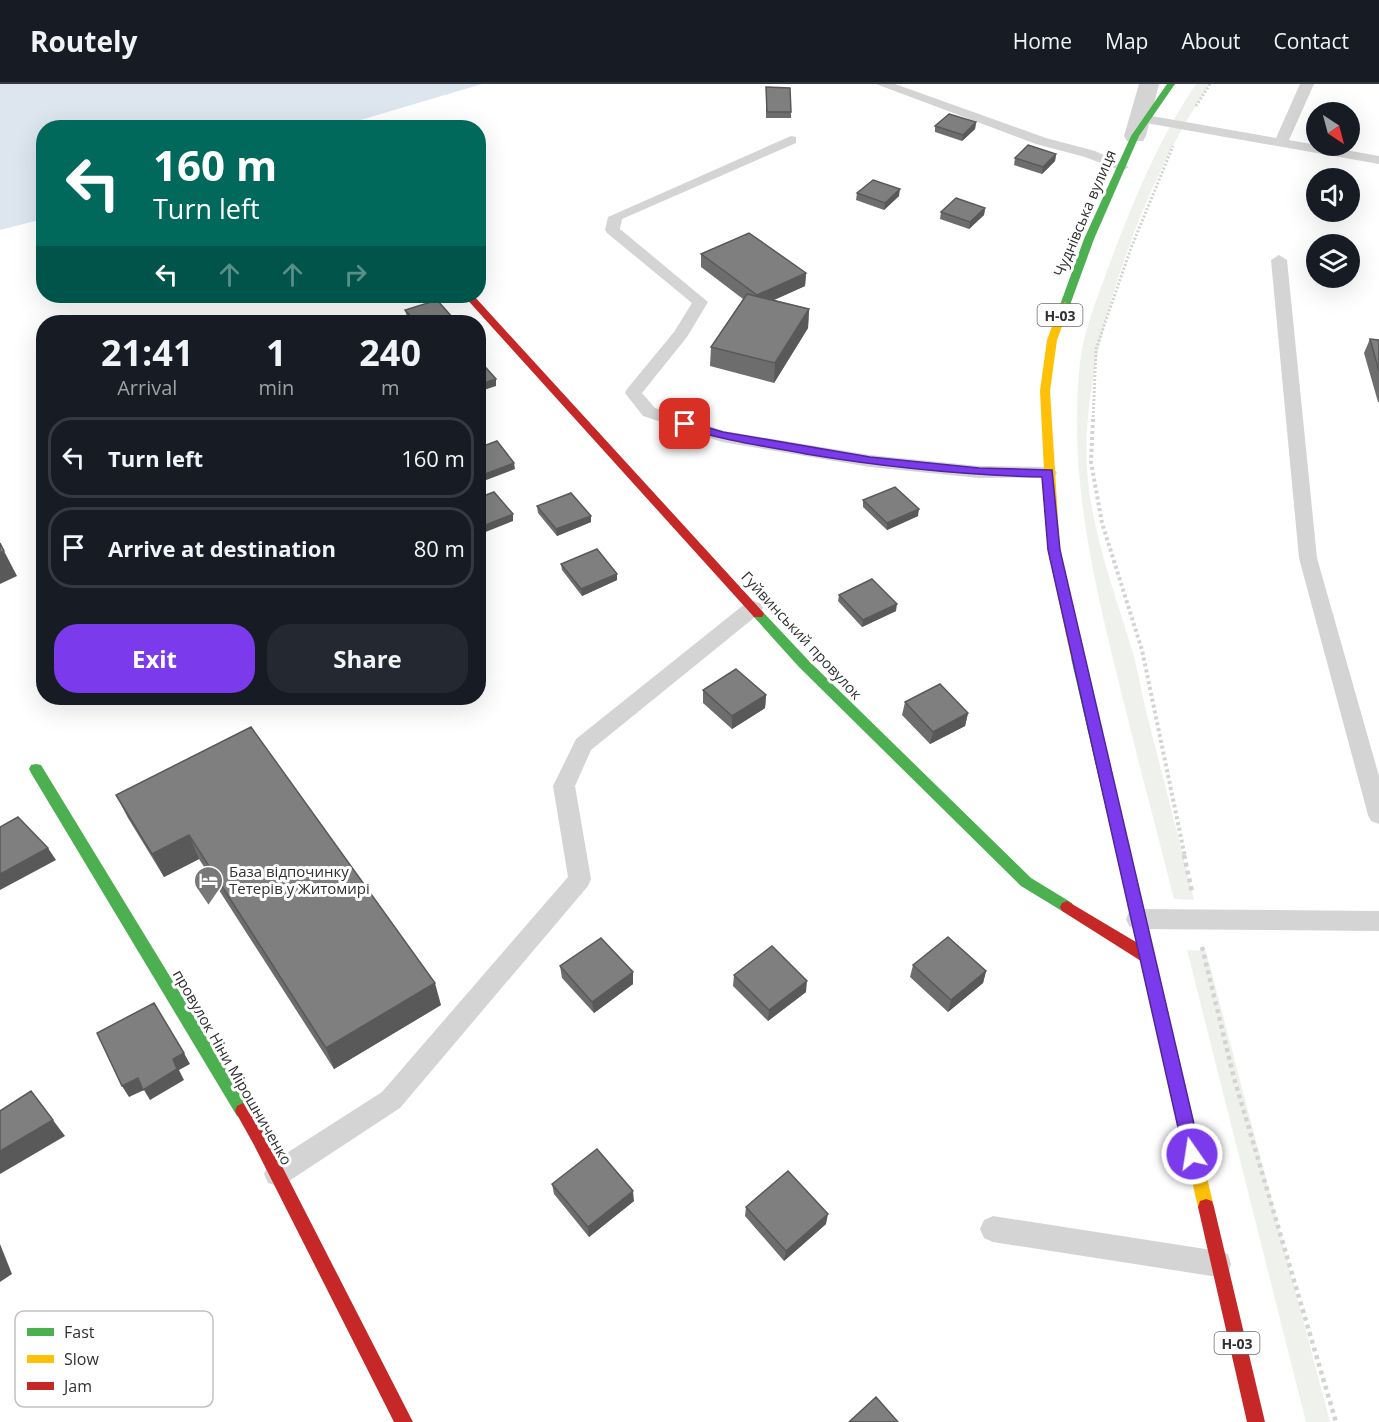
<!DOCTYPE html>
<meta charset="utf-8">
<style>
body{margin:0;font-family:"Open Sans",sans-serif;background:#242831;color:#f1f3f6;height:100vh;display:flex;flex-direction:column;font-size:22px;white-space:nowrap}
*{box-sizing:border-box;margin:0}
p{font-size:20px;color:#9ea1a6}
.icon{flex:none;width:33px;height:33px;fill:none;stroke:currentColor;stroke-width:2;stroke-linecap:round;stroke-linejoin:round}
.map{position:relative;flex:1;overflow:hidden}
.panel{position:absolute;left:36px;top:231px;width:450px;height:390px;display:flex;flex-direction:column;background:#171b24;border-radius:24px;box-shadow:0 6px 24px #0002}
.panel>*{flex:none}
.hud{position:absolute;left:36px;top:36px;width:450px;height:183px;border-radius:24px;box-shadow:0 6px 24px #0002;background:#00695c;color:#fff;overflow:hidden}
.needle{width:39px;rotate:144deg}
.buttons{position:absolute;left:1306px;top:18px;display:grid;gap:12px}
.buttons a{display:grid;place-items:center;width:54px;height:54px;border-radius:50%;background:#171b24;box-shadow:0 6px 24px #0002;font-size:30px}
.pin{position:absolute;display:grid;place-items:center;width:51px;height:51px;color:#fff;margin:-26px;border-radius:12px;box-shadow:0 3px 9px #0006}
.me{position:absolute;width:66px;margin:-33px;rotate:347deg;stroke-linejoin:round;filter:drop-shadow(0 0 4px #0008)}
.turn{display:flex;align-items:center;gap:21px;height:126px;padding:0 18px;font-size:27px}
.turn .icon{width:78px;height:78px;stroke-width:2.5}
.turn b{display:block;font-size:42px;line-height:51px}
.lanes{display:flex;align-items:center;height:57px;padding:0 18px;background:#0003;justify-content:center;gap:30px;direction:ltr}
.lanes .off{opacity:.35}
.eta{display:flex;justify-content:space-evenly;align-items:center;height:102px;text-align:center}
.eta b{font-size:36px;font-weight:700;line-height:42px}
.action{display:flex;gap:12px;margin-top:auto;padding:12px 18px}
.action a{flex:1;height:69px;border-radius:24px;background:#7c3aed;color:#fff;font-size:24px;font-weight:700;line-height:69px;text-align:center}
.action a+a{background:#242831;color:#f1f3f6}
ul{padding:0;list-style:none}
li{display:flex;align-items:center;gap:18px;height:81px;margin:0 12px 9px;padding:0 6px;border:3px solid #363941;border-radius:24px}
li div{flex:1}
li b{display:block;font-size:22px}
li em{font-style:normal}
header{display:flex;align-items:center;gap:36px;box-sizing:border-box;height:84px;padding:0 30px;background:#171b24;border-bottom:2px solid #363941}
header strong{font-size:28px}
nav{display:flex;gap:33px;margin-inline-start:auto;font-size:21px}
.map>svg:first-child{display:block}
</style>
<header>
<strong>Routely</strong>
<nav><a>Home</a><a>Map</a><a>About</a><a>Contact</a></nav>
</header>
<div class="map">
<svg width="1379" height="1338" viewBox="0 0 1379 1338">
<rect width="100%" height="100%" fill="#fff"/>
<!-- green -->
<path fill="#eff2ec" d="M1196,0H1210C1145,93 1080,270 1087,384C1091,448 1115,509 1133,569C1139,590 1142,611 1147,631C1163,693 1179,755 1194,816L1174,815C1155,741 1136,668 1118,595C1092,490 1068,387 1080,278C1084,246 1096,217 1107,187C1131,122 1157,58 1196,0Z
M1187,866L1206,867L1330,1338H1306Z"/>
<!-- water -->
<path fill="#dde6ef" d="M0,0H482L337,43L44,44L43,135L0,146Z"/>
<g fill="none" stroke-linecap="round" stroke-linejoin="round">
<!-- path-far2 -->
<path stroke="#d3d3d3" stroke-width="3" stroke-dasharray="2 2" stroke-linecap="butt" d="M1196,22L1210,0
M1093,337L1096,265L1131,164L1173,62"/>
<!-- path-far1 -->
<path stroke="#d3d3d3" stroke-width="4" stroke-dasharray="3 3" stroke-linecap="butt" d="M1093,335L1091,378L1102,439L1142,566L1185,773"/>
<!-- path -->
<path stroke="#d3d3d3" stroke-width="4.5" stroke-dasharray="4 4" stroke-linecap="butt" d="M1184,771L1192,808
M1202,863L1234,994L1336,1338"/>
<!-- lane -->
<path fill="#d4d4d4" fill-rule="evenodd" d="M876,0H895L1046,54L1095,67L1129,83L1122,87L1085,73L1036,60Z
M1300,0H1314L1289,56L1379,72V80L1146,39L1139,35L1146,31L1276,54Z
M791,52L796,53V59L622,135L620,145L708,218L687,253L642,309L655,324L724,347L870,371L979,382L1048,383L1054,385L1057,389L1054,393L979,394L870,383L722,358L643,332L625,309L627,305L674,248L692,219L607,149L605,146L608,133Z
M1279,171L1287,176L1317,474L1379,692V740L1371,737L1368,731L1299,474L1271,176Z
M753,517L760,519L763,524L760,529L591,666L575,702L591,795L588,802L400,1024L286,1099L277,1102L268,1099L264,1090L268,1081L382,1008L568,793L553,702L576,655L746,519Z
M1137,825L1379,827V847L1137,845L1129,842L1126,835L1129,828Z
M993,1132L1218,1167L1228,1170L1231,1180L1228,1190L1218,1193L993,1158L984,1154L980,1145L984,1136Z"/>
<!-- street -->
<path fill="#d4d4d4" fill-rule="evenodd" d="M1139,0H1159L1146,52L1143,57H1127L1124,52Z"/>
<!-- fast -->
<path fill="#4caf50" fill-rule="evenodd" d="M1167,0H1175L1139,52L1094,155L1070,221L1065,224L1061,223L1060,221L1084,155L1131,52Z
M758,526L762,527L809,577L1031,794L1072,819L1074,823L1072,827L1067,829L1062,827L1021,802L799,583L754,533L752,530Z
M1077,569L1083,574L1146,837L1144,841L1139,843L1134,841L1132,837L1071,574Z
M36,680L41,681L249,1022L251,1027L249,1032L243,1035L237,1032L31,689L29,685L31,681Z"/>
<!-- slow -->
<path fill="#ffc107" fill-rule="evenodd" d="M1065,218L1070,221L1057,256L1050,307L1060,466L1083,574L1077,579L1071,574L1048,466L1040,307L1047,256L1060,221Z
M1139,831L1144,833L1146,837L1214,1123L1212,1129L1206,1131L1200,1129L1198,1123L1132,837L1134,833Z"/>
<!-- jam -->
<path fill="#c62828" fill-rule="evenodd" d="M464,212H474L762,527L764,530L762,533H754Z
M1067,817L1151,867L1154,872L1151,877L1146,878L1141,877L1062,827L1060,823L1062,819Z
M243,1019L249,1022L266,1051L413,1338H394L254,1061L235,1027L237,1022Z
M1206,1115L1212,1117L1214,1123L1265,1338H1247L1198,1123L1200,1117Z"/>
</g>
<!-- wall -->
<path fill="#6d6d6d" d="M766,3L791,28V34H766Z
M976,38L975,45L962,57L935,48V42Z
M1056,70L1055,77L1042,90L1014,81L1015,74Z
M857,109L899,112L884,126L856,116Z
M985,124L984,131L969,145L940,135L941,128Z
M701,170L806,189L805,202L774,216L809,225L808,244L774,299L710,282L711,263L743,215L701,183Z
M405,226L452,233V238H411L407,233Z
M1370,255L1379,256V318H1378L1364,269Z
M863,416L918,432L887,446L863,423Z
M537,422L591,432V438L557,452L538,429Z
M561,480L617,496L582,512L562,486Z
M839,511L896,527L862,543L838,517Z
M703,606L766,611L765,624L732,645L703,619Z
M905,618L968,629L965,642L930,660L902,631Z
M251,643L441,921L334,985L199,775L164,793L128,734L116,711Z
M913,881L986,887L983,899L948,928L910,893Z
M560,882L633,888V900L594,929L562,894Z
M734,891L806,908L768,937L733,902Z
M552,1100L634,1117L589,1153L554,1110Z
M746,1123L826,1140L784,1177L745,1132Z"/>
<!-- shaded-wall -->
<path fill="#595959" d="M976,38L975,45L962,57L963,51Z
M1056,70L1055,77L1042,90L1043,83Z
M900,105L899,112L884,126L885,119Z
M985,124L984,131L969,145L970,138Z
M806,189L805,202L756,224L757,211Z
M809,225L808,244L774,299L775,279Z
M452,233V238H436Z
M496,295V302L478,308V301Z
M514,379L515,385L481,398L480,392Z
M919,425L918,432L887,446V439Z
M513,430V437L478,451V444Z
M591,432V438L557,452L556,445Z
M4,467L17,492L0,500V469Z
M617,490V496L582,512L581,505Z
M897,520L896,527L862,543L863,536Z
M766,611L765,624L732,645V632Z
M968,629L965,642L930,660L933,648Z
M189,751L199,775L164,793L152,770Z
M48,764L56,776L0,806V790Z
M986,887L983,899L948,928L951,916Z
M633,888V900L594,929L592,918Z
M807,897L806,908L768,937L769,926Z
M435,899L441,921L334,985L326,964Z
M184,969L190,980L179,986L184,996L150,1016L144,1006L129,1013L122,1002L138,994Z
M31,1007L65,1052L0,1090V1067Z
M633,1107L634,1117L589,1153L588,1143Z
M828,1130L826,1140L784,1177L786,1167Z
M0,1160L12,1190L0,1198Z"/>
<!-- building -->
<path fill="#7f7f7f" stroke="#595959" stroke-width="1.5" d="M766,3L790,4L791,28H767Z
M949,30L976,38L963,51L935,42Z
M1028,61L1056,70L1043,83L1015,74Z
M873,96L900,105L885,119L857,109Z
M956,114L985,124L970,138L941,128Z
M749,149L806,189L757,211L701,170Z
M747,210L809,225L775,279L711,263Z
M437,216L452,233L436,238H416L405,226Z
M1370,255L1379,256V287Z
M478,276H479L496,295L478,301Z
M497,357L514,379L480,392L478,390V364Z
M895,403L919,425L887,439L863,416Z
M494,408L513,430L478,444V414Z
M571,409L591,432L556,445L537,422Z
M0,459L4,467L0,469Z
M597,465L617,490L581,505L561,480Z
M872,495L897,520L863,536L839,511Z
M736,585L766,611L732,632L703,606Z
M940,600L968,629L933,648L905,618Z
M251,643L435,899L326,964L189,751L152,770L116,711Z
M18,733L48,764L0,790V743Z
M948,853L986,887L951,916L913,881Z
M601,854L633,888L592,918L560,882Z
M772,862L807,897L769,926L734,891Z
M154,919L184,969L173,975L177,985L143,1006L138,994L122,1002L97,949Z
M31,1007L53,1036L0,1067V1027Z
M597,1065L633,1107L588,1143L552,1100Z
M788,1087L828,1130L786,1167L746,1123Z
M876,1313L898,1338H849Z"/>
<!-- route -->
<path fill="#7c3aed" stroke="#51269a" stroke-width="1.5" d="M685,337L723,348L870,373L979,384L1052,386L1060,466L1201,1070L1198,1076L1192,1078L1186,1076L1184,1070L1048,466L1042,393C962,391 884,383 806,370C763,362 722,356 681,343V338Z"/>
<!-- icons -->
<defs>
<symbol id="hotel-pin" viewBox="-11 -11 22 30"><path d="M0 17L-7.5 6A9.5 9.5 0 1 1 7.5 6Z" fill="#787878" stroke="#fff"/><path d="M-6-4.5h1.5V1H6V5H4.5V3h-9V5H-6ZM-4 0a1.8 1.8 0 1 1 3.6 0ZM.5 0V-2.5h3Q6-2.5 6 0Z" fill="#fff"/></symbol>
</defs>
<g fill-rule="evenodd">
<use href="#hotel-pin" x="192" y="780" width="33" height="45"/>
</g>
<g text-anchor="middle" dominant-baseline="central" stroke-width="6" stroke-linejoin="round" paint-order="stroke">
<!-- shield labels -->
<g fill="#fff" stroke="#6e6e6e" stroke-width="1.5">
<rect x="1037.5" y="220" width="45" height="22" rx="4.5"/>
<rect x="1214.5" y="1248" width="45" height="22" rx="4.5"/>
</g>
<g font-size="14" font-weight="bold" fill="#303030">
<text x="1060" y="231">Н-03</text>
<text x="1237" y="1259">Н-03</text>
</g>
<!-- street labels -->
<g font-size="15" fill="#303030" stroke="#fff">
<text transform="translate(1084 129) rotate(-67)">Чуднівська вулиця</text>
<text transform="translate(802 551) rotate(47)">Гуйвинський провулок</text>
<text transform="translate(233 983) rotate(60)">провулок Ніни Мірошниченко</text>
</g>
<!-- poi labels -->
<g font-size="15" fill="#303030" stroke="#fff" text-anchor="start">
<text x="229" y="787">База відпочинку<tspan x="229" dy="17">Тетерів у Житомирі</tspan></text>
</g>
</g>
<!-- legend -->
<rect x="15" y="1227" width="198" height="96" rx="9" fill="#fff" stroke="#c1c1c1" stroke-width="1.5"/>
<rect x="27" y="1244" width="27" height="8" fill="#4caf50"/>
<rect x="27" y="1271" width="27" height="8" fill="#ffc107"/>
<rect x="27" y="1298" width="27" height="8" fill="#c62828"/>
<g font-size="16" fill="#303030">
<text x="64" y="1254">Fast</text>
<text x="64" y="1281">Slow</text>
<text x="64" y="1308">Jam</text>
</g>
</svg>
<div class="buttons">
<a><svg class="needle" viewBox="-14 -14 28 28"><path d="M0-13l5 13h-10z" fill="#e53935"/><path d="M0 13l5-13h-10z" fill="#9ea1a6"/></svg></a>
<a><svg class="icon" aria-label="sound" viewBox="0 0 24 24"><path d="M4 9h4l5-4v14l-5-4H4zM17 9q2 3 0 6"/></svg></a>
<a><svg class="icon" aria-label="layers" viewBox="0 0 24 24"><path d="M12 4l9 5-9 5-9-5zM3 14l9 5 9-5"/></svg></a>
</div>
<div class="pin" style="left:685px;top:340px;background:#d93025"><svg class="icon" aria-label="arrive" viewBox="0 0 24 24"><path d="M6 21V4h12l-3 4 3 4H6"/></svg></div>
<svg class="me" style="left:1192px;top:1070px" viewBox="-20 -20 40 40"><circle r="17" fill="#7c3aed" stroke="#fff" stroke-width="3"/><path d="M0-11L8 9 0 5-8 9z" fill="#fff"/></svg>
<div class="hud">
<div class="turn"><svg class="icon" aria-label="left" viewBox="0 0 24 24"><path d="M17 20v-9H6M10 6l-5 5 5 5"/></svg><div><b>160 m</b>Turn left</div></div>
<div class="lanes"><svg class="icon" aria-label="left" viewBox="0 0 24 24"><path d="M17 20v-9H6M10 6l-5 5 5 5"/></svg><svg class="icon off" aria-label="ahead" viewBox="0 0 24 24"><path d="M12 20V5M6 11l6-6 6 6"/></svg><svg class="icon off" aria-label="ahead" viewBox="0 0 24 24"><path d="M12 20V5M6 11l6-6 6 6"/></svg><svg class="icon off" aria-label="right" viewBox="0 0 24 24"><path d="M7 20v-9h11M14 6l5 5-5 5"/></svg></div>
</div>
<section class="panel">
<div class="eta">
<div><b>21:41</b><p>Arrival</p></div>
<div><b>1</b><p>min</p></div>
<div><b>240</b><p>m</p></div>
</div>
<ul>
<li><svg class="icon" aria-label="left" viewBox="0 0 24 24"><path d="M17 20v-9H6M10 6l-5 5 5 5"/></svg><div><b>Turn left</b></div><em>160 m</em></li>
<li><svg class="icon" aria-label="arrive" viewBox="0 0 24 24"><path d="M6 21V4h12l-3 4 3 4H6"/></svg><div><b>Arrive at destination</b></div><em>80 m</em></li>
</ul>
<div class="action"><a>Exit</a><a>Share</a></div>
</section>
</div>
